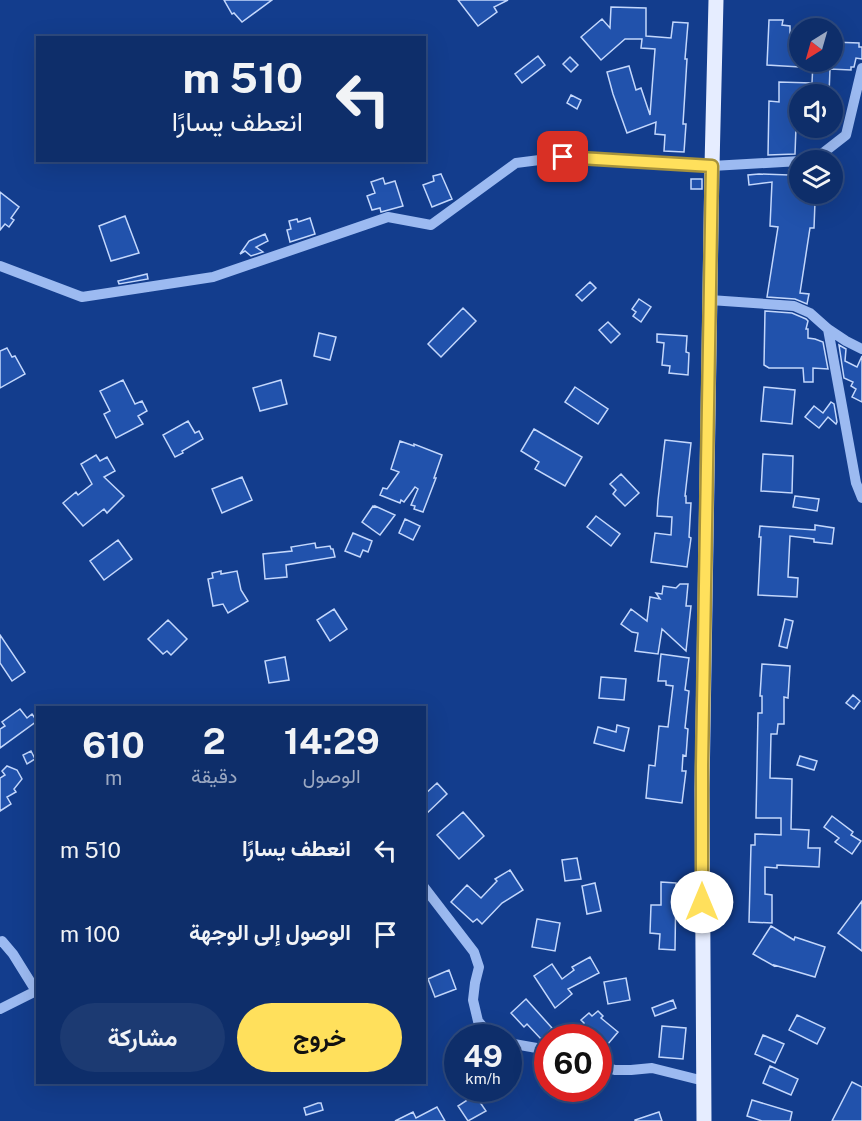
<!DOCTYPE html>
<html lang="ar">
<meta charset="utf-8">
<style>
body{margin:0;font-family:"Public Sans",Vazirmatn,sans-serif;background:#1c3a72;color:#f1f3f6;direction:rtl;height:100vh;display:flex;flex-direction:column;font-size:22px;white-space:nowrap}
*{box-sizing:border-box;margin:0}
p{font-size:20px;color:#9ba8c1}
.icon{flex:none;width:33px;height:33px;fill:none;stroke:currentColor;stroke-width:2;stroke-linecap:round;stroke-linejoin:round}
.map{position:relative;flex:1;overflow:hidden;direction:ltr}
.drawer{position:absolute;left:36px;top:706px;width:390px;height:378px;display:flex;flex-direction:column;background:#0e2e6a;border-radius:0px;box-shadow:0 6px 24px #0002,0 0 0 2px #2e4a7e;direction:rtl}
.drawer>*{flex:none}
.hud{position:absolute;left:36px;top:36px;width:390px;height:126px;border-radius:0px;box-shadow:0 6px 24px #0002,0 0 0 2px #2e4a7e;direction:rtl;background:#0e2e6a;color:#f1f3f6;overflow:hidden}
.needle{width:39px;rotate:217deg}
.tools{position:absolute;left:789px;top:18px;display:grid;gap:12px}
.tools a{display:grid;place-items:center;width:54px;height:54px;border-radius:50%;background:#0e2e6a;box-shadow:0 6px 24px #0002,0 0 0 2px #2e4a7e;font-size:30px}
.speed{position:absolute;left:444px;top:1024px;display:flex;gap:12px;font-size:30px;font-weight:700;text-align:center}
.speed>*{display:grid;place-content:center;width:78px;height:78px;border-radius:50%;background:#0e2e6a;box-shadow:0 6px 24px #0002,0 0 0 2px #2e4a7e;line-height:1}
.speed small{font-size:15px;font-weight:400}
.speed .limit{border:9px solid #d22;background:#fff;color:#111}
.pin{position:absolute;display:grid;place-items:center;width:51px;height:51px;color:#fff;margin:-26px;border-radius:12px;box-shadow:0 3px 9px #0006}
.me{position:absolute;width:66px;margin:-33px;rotate:0deg;stroke-linejoin:round;filter:drop-shadow(0 0 4px #0008)}
.turn{display:flex;align-items:center;gap:21px;height:126px;padding:0 24px;font-size:27px}
.turn .icon{width:78px;height:78px;stroke-width:2.5}
.turn b{display:block;font-size:42px;line-height:51px}
.eta{display:flex;justify-content:space-evenly;align-items:center;height:102px;text-align:center}
.eta b{font-size:36px;font-weight:700;line-height:42px}
.action{display:flex;gap:12px;margin-top:auto;padding:12px 24px}
.action a{flex:1;height:69px;border-radius:36px;background:#ffe05c;color:#111;font-size:24px;font-weight:700;line-height:69px;text-align:center}
.action a+a{background:#1c3a72;color:#f1f3f6}
ul{padding:0;list-style:none}
li{display:flex;align-items:center;gap:18px;height:84px;padding:0 24px}
li div{flex:1}
li b{display:block;font-size:22px}
li em{font-style:normal}
.map>svg:first-child{display:block}
</style>
<div class="map">
<svg width="862" height="1121" viewBox="0 0 862 1121">
<rect width="100%" height="100%" fill="#133d8d"/>
<!-- building -->
<path fill="#2152ac" stroke="#c3d7fc" stroke-width="1.5" d="M224,0H272L242,22L234,13L232,14Z
M458,0H508L494,7L497,12L478,26Z
M611,7L646,8V36L671,38L673,22L688,23L685,59H687L683,124H686L684,152L664,151L665,135L655,134L656,122L627,133L613,94L607,72L629,66L636,90L641,88L650,115L655,49L641,48L642,39H625L601,60L581,37L602,19L610,28Z
M769,20H783L782,25L790,26V40H800V67L767,65Z
M832,42L859,43V47H862V59L856,58L854,67H851V70L830,69L829,94H800V127H796L795,154L768,155L769,101L779,102V82L812,83L813,62H832Z
M538,56L545,65L522,83L515,74Z
M570,57L578,65L571,72L563,64Z
M571,95L581,100L577,109L567,103Z
M789,170L800,171V194H814V202H815L814,228H810L800,293L809,294L807,304L795,299L767,297L778,227L770,226L772,182L749,185L748,175L759,174L789,175Z
M441,174L452,199L432,207L423,185L434,181L433,176Z
M383,178L385,184L395,181L403,206L381,212L380,208L372,210L367,196L375,193L371,182Z
M691,179H702V189H691Z
M0,192L19,207L11,218L14,220L9,227L5,224L0,230Z
M125,216L139,253L111,261L99,226Z
M310,218L315,234L290,242L287,230L291,229L289,221L297,219L298,222Z
M265,234L268,241L256,247L263,252L251,256L245,251L240,254L249,241Z
M147,274L148,279L119,284L118,281Z
M590,282L596,288L582,301L576,295Z
M639,299L651,307L641,322L633,316L636,312L632,309Z
M463,308L476,321L441,357L428,344Z
M765,311L792,313L806,319L808,321L806,329H808V338L815,339L823,342L828,369L813,368V382H804L803,368H769L764,365Z
M608,322L620,334L611,343L599,330Z
M319,333L336,337L330,360L314,356Z
M657,334L687,336L686,352L689,353L688,375L669,373L670,366L662,365L664,343L657,342Z
M839,345L846,349L845,361L857,367L862,356V402L852,397L856,389L851,386L853,382L844,378Z
M7,348L12,357L15,356L25,374L0,388V351Z
M123,380L135,404L142,401L147,411L138,416L143,424L116,438L104,414L110,411L100,391Z
M281,380L287,404L260,411L253,388Z
M575,387L608,409L598,424L565,402Z
M764,387L795,390L792,424L761,421Z
M831,402L834,404L837,422L836,424L828,417L819,428L805,417L814,406L823,413Z
M188,421L195,433L199,431L203,439L182,451L183,453L175,457L163,435Z
M534,429L582,457L565,486L535,469L539,462L521,451Z
M665,440L691,443L685,496H686V503H691L689,537L691,538L687,567L651,562L655,533L671,535L672,517L657,516L658,500Z
M400,441L414,446V444L442,455L434,478H436L423,512L414,509L415,506L411,505L418,489L415,487L404,502L401,500L400,503L380,495L383,488L387,489L399,472L391,469Z
M763,454L793,456L792,493L761,491Z
M96,455L100,461L107,457L115,471L104,477L124,496L107,513L104,509L83,526L63,503L76,492L78,495L92,484L81,464Z
M621,474L639,493L625,506L613,494L616,490L610,484Z
M242,477L252,500L222,513L212,489Z
M795,496L819,499L817,511L793,507Z
M373,506L375,507V506L395,515L380,535L362,522Z
M596,516L620,534L611,546L587,527Z
M405,519L420,526L413,540L399,533Z
M815,525L834,528L832,544L814,542V539L790,536L788,577L798,578L797,597L758,595L761,537H759L760,526L815,530Z
M353,533L372,541L368,552L363,550L360,557L345,551Z
M118,540L132,559L104,580L90,561Z
M315,543L316,548L330,546L331,549H333L335,557L286,565L287,577L265,579L263,554L292,551L291,547Z
M221,571V574L237,571L241,590L248,601L228,613L223,604L213,606L208,579L213,578L212,573Z
M680,584H688L686,606H691L686,651L662,629L658,654L635,651L638,633L632,632L621,624L631,609L647,621L650,597L660,599L656,593L662,594L663,586L676,588Z
M334,609L347,629L330,641L317,620Z
M785,619L793,621L787,648L779,646Z
M168,620L187,639L171,655L167,651L163,654L148,639Z
M0,635L25,672L12,681L0,663Z
M661,654L689,658L685,690L689,691L685,728L688,729L686,756L683,755L682,771H686L682,803L646,798L649,765L655,766L659,726L668,727L673,686L666,685V681H658Z
M285,657L289,680L269,683L265,661Z
M762,664L790,666L788,698L784,697V724H778L777,734H771L770,778L792,779L791,829L809,830L808,848H820L819,867L777,865V868L765,867V894L772,895V923L749,922L751,845H755V834L781,835V818H756L758,713H762V696H760Z
M601,677L626,679L624,700L599,698Z
M853,695L860,701L854,709L846,703Z
M20,709L27,718L32,714L37,721L0,748V729L5,726L2,722Z
M617,725L629,728L624,751L594,743L598,727L616,732Z
M31,751L35,759L27,764L23,755Z
M800,756L817,761L814,770L797,765Z
M7,766L17,770L22,779L14,789L16,792L7,797L11,804L0,811V778L5,775L2,771Z
M437,783L447,794L424,816V795Z
M463,812L484,836L459,859L437,835Z
M832,816L853,832L851,835L861,841L852,854L835,842L839,838L824,827Z
M577,858L581,879L565,881L562,860Z
M510,870L523,890L502,903L482,924L477,919L473,922L451,902L467,885L481,898L497,881L495,879Z
M661,882L676,883L675,950L659,949L660,934L650,933L651,905H661Z
M595,883L601,911L587,914L582,886Z
M862,901V951L838,933Z
M537,919L560,923L555,951L532,947Z
M771,926L794,940L795,937L825,947L815,977L774,965V966L753,954Z
M590,957L599,973L568,989L572,994L555,1008L534,976L552,964L562,979L574,970L572,967Z
M449,970L456,989L435,997L428,979Z
M626,978L630,1000L608,1004L604,982Z
M526,999L552,1028L541,1039L527,1024L524,1027L511,1013Z
M673,1000L676,1008L655,1016L652,1008Z
M598,1011L603,1016L601,1018L618,1032L607,1045L598,1038H572L584,1023L581,1020L589,1013L592,1016Z
M797,1015L825,1028L817,1044L789,1030Z
M662,1026L686,1028L683,1059L659,1057Z
M763,1035L784,1044L775,1063L755,1054Z
M770,1066L798,1079L791,1095L763,1083Z
M852,1082L862,1087V1121H832Z
M475,1095L486,1111L468,1121L458,1106Z
M752,1100L792,1112L790,1121H762L747,1116Z
M318,1103H321L323,1110L306,1115L304,1108Z
M437,1107L445,1121H395L413,1112L416,1118Z
M659,1112L662,1121H635V1120Z"/>
<g fill="none" stroke-linecap="round" stroke-linejoin="round">
<!-- minor -->
<path stroke="#9cbaf1" stroke-width="10" d="M814,160L846,135L862,68
M0,266L82,297L213,277L388,217L431,225L516,163L563,157L712,166L800,161
M710,300L794,306L810,313L828,329L846,341L862,349
M828,329L856,483L862,498
M424,887L474,952L479,967L475,983L473,1000L478,1021L489,1034L497,1038
M0,942L2,941L13,954L36,991
M0,1009L38,990
M508,1043L548,1050
M598,1065L615,1070H631L652,1068L704,1081"/>
<!-- major -->
<path stroke="#e6edff" stroke-width="15" d="M704,1121L702,789L712,166L716,0"/>
</g>
<g fill="none" stroke-linecap="round" stroke-linejoin="round">
<defs>
<path id="route" d="M563,157L712,166L702,766V902"/>
</defs>
<!-- route casing -->
<use href="#route" stroke="#a6923c" stroke-width="15"/>
<!-- route -->
<use href="#route" stroke="#ffe05c" stroke-width="10"/>
</g>
</svg>
<div class="tools">
<a><svg class="needle" viewBox="-14 -14 28 28"><path d="M0-13l5 13h-10z" fill="#e53935"/><path d="M0 13l5-13h-10z" fill="#9ba8c1"/></svg></a>
<a><svg class="icon" aria-label="sound" viewBox="0 0 24 24"><path d="M4 9h4l5-4v14l-5-4H4zM17 9q2 3 0 6"/></svg></a>
<a><svg class="icon" aria-label="layers" viewBox="0 0 24 24"><path d="M12 4l9 5-9 5-9-5zM3 14l9 5 9-5"/></svg></a>
</div>
<div class="speed"><div>49<small>km/h</small></div><div class="limit">60</div></div>
<div class="pin" style="left:563px;top:157px;background:#d93025"><svg class="icon" aria-label="arrive" viewBox="0 0 24 24"><path d="M6 21V4h12l-3 4 3 4H6"/></svg></div>
<svg class="me" style="left:702px;top:902px" viewBox="-20 -20 40 40"><circle r="19" fill="#fff"/><path d="M0-13L10 11 0 6-10 11z" fill="#ffe05c"/></svg>
<div class="hud">
<div class="turn"><svg class="icon" aria-label="left" viewBox="0 0 24 24"><path d="M17 20v-9H6M10 6l-5 5 5 5"/></svg><div><b>510 m</b>انعطف يسارًا</div></div>
</div>
<section class="drawer">
<div class="eta">
<div><b>14:29</b><p>الوصول</p></div>
<div><b>2</b><p>دقيقة</p></div>
<div><b>610</b><p>m</p></div>
</div>
<ul>
<li><svg class="icon" aria-label="left" viewBox="0 0 24 24"><path d="M17 20v-9H6M10 6l-5 5 5 5"/></svg><div><b>انعطف يسارًا</b></div><em>510 m</em></li>
<li><svg class="icon" aria-label="arrive" viewBox="0 0 24 24"><path d="M6 21V4h12l-3 4 3 4H6"/></svg><div><b>الوصول إلى الوجهة</b></div><em>100 m</em></li>
</ul>
<div class="action"><a>خروج</a><a>مشاركة</a></div>
</section>
</div>
